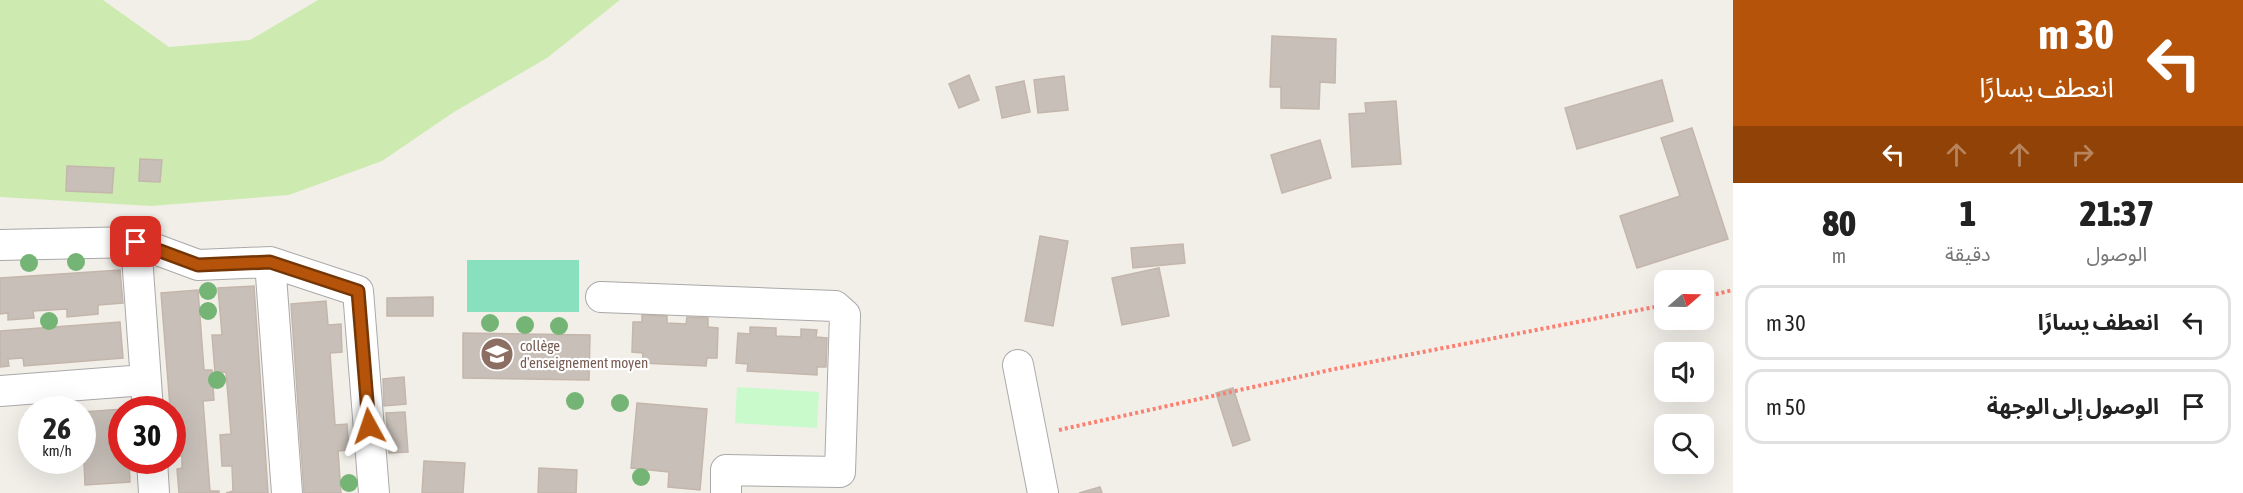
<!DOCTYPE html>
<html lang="ar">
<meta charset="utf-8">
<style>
body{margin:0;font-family:"Asap Condensed","Noto Sans Arabic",sans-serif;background:#f6f6f6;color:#222;direction:rtl;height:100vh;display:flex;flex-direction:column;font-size:22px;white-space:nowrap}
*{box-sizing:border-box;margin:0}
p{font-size:20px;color:#767676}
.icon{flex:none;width:33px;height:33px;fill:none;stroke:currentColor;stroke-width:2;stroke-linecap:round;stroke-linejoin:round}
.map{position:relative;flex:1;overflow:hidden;direction:ltr}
.details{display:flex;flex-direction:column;background:#fff;width:510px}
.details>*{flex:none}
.top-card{background:#b45309;color:#fff;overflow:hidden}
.needle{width:39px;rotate:70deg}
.fabs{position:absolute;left:1654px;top:270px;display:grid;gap:12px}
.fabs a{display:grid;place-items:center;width:60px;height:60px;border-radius:12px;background:#fff;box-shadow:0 6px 24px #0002;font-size:30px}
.speed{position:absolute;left:18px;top:396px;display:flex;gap:12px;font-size:30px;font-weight:700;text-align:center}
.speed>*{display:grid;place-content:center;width:78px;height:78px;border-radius:50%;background:#fff;box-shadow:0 6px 24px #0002;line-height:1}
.speed small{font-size:15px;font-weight:400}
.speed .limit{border:9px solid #d22;background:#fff;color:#111}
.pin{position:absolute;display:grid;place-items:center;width:51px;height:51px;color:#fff;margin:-26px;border-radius:12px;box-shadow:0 3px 9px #0006}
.me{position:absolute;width:66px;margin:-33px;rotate:355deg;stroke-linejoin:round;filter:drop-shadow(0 0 4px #0008)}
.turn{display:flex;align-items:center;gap:21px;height:126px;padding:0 30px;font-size:27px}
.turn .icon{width:78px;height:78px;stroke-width:2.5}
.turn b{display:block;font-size:42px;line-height:51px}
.lanes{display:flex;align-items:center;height:57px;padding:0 30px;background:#0003;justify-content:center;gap:30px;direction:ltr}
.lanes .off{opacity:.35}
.eta{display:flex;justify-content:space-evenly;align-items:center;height:102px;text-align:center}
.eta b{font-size:36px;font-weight:800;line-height:42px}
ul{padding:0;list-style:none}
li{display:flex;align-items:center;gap:18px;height:75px;margin:0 12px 9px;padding:0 18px;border:3px solid #e0e0e0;border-radius:18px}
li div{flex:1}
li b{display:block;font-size:22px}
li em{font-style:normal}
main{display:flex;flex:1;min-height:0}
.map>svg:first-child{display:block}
</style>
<main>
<section class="details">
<div class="top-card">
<div class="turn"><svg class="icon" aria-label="left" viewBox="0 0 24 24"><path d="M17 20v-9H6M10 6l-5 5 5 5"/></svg><div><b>30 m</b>انعطف يسارًا</div></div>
<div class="lanes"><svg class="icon" aria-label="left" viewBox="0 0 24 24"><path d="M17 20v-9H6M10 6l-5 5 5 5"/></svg><svg class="icon off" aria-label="ahead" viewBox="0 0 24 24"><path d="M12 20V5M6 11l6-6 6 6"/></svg><svg class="icon off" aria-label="ahead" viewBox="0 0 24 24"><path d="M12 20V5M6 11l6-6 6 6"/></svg><svg class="icon off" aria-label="right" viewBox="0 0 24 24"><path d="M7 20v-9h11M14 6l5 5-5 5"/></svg></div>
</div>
<div class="eta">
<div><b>21:37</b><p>الوصول</p></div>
<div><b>1</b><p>دقيقة</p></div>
<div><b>80</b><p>m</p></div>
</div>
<ul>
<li><svg class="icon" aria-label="left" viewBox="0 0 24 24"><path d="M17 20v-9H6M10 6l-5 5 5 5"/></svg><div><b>انعطف يسارًا</b></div><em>30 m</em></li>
<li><svg class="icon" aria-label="arrive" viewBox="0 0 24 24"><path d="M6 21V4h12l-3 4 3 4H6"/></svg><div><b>الوصول إلى الوجهة</b></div><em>50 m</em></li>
</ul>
</section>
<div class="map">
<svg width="1733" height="493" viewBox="0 0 1733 493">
<rect width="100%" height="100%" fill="#f2efe9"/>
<!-- grass -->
<path fill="#cdebb0" d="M0,0H103L169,47L250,40L318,0H620L547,58L454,112L382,161L289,195L151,206L0,197Z"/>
<!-- park -->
<path fill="#c8facc" d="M737,387L819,392L817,428L735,423Z"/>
<!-- pitch -->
<path fill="#88e0be" d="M467,260H579V312H467Z"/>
<!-- building -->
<path fill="#c7bfb8" stroke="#c4b6ab" stroke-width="1.5" d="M1272,36L1336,39L1335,83L1320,82L1319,109L1281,108V87H1270Z
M969,75L979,100L959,108L949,84Z
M1064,76L1068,110L1038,113L1034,80Z
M1662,80L1673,121L1577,149L1565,108Z
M1024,81L1030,112L1002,118L996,87Z
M1396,101L1401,164L1352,167L1349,114L1366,113L1365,103Z
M1692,128L1728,239L1637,268L1620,216L1680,196L1661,138Z
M1320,140L1331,178L1282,193L1271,155Z
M140,159L162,160L160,182L139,181Z
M67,166L114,168L112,193L66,191Z
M1040,236L1068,241L1053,326L1025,321Z
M1183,244L1185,263L1133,268L1131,248Z
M1159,268L1169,316L1122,325L1112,278Z
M120,270L123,303L98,305V314L67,317V309L33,311L34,318L8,320V313L0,314V278Z
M254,286L268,493H226L233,491L232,466H222L220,435L231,434L226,372L215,373L212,335H222L218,288Z
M198,290L204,370H212L214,400L203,401L210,491H219V493H179L177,469L182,468V456H174L172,417H176L175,407H170L161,293Z
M433,297V316H387V298Z
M326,301L328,325L341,324L342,352L330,353L335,425L347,424L349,450L338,451L341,493H304L291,304Z
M642,315L667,316V323L686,324L687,317L708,318V327L718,328L717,358H707L706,366L642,363L643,353L632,352L633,322H642Z
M120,322L123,358L24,366L23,358L8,359L9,366L0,367V331Z
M750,327L776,328V336L801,337V329L817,330L816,337L827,338L826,367H817V375L747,371L748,364L736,363L738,333L750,334Z
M463,333L590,335L589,380L463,378Z
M404,377L406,404L384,406L383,379Z
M1233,388L1250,440L1233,446L1216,393Z
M637,403L707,409L700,490L668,487L669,472L631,468Z
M125,409L122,410V460H129L130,482L85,485L82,412Z
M405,412L408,452L389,453L386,413Z
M24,416H32V452H27Z
M424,461L465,463L463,493H422Z
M539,468L577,470L576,493H538Z
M1100,487L1102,493H1079Z"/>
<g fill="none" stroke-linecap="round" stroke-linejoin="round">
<defs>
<path id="minor" d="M136,242L148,410
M0,245L136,242L198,265L270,262L358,291L374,493
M270,262L287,493
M601,297L835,306L845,315L840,472L726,470V493
M1018,365L1043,493
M0,391L145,380
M152,460L154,493"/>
</defs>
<!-- minor casing -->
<use href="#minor" stroke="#a9a9a9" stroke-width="32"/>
<!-- path -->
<path stroke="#fa8072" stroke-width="4" stroke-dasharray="3 3" stroke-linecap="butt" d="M1704,297L1733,290
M1059,430L1330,370L1665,305"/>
<!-- minor -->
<use href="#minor" stroke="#fff" stroke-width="30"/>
</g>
<!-- trees -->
<g fill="#74b475">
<circle cx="76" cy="262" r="9"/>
<circle cx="29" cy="263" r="9"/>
<circle cx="208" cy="291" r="9"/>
<circle cx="208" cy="311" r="9"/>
<circle cx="49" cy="321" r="9"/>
<circle cx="490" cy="323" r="9"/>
<circle cx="525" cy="325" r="9"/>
<circle cx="559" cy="326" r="9"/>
<circle cx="217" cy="380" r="9"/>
<circle cx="575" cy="401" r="9"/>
<circle cx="620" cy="403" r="9"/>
<circle cx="641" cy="477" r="9"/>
<circle cx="349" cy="483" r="9"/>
</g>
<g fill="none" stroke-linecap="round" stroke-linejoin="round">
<defs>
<path id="route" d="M136,242L198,265L270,262L358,291L369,426"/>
</defs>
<!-- route casing -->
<use href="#route" stroke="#753606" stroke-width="15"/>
<!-- route -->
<use href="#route" stroke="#b45309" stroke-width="10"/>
</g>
<!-- icons -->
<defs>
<symbol id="school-disc" viewBox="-11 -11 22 22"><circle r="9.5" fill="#8d6e63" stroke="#fff"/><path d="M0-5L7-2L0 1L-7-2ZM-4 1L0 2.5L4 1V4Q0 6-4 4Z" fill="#fff"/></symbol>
</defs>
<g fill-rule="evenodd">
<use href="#school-disc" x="478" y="335" width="38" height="38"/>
</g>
<g text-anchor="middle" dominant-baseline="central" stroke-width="4.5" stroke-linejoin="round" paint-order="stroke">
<!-- education labels -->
<g font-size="15" fill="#785e54" stroke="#fff" text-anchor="start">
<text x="520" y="345">collège<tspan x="520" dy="17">d'enseignement moyen</tspan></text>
</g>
</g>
</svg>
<div class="fabs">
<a><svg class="needle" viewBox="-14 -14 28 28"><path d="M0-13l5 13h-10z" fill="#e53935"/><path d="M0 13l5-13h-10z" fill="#767676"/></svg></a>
<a><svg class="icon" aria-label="sound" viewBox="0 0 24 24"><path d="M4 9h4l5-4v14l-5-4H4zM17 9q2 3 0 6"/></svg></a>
<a><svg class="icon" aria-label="search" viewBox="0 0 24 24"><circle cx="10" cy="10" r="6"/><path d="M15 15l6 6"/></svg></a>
</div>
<div class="speed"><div>26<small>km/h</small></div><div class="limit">30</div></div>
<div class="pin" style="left:136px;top:242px;background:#d93025"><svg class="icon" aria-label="arrive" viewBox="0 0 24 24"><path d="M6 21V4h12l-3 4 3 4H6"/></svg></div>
<svg class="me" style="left:369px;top:426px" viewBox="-20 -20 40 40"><path d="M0-17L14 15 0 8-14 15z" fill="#b45309" stroke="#fff" stroke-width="4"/></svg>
</div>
</main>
